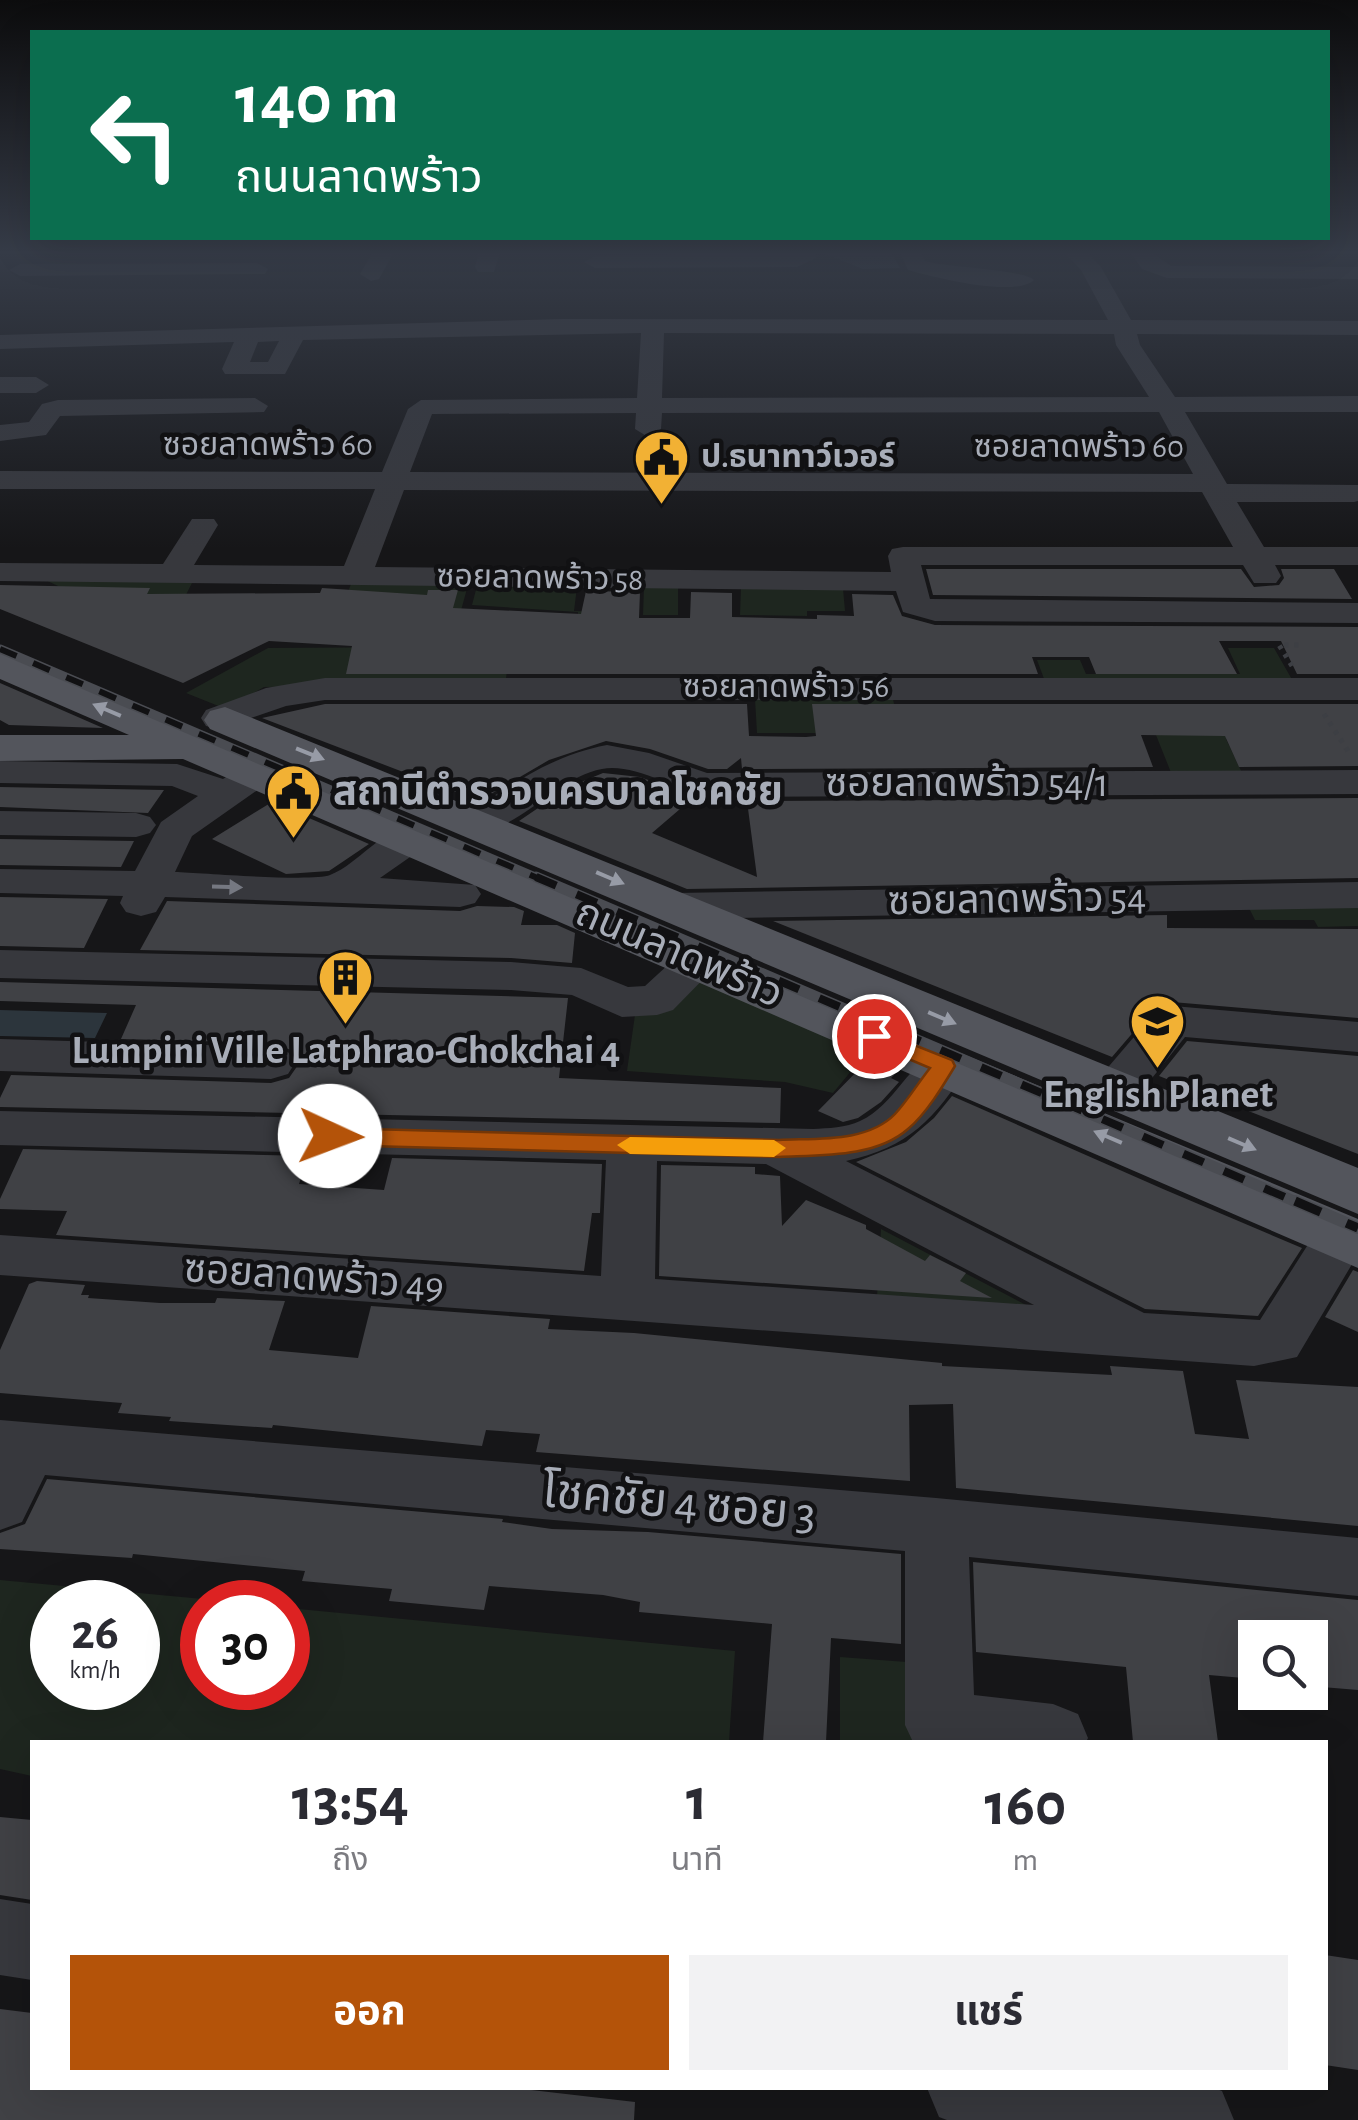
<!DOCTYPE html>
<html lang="th">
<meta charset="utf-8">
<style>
body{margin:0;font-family:"Alegreya Sans","Noto Sans Thai",sans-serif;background:#f2f2f3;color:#2b2b33;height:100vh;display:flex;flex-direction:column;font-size:38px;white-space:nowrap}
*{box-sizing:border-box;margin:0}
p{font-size:32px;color:#7c7c81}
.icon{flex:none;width:55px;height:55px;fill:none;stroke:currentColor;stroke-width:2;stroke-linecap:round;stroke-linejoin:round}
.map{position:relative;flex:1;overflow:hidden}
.details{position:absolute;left:30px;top:1740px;width:1298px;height:350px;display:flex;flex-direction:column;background:#fff;border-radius:0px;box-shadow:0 10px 40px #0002}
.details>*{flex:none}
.banner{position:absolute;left:30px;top:30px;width:1300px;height:210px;border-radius:0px;box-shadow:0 10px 40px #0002;background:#0b6e4f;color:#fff;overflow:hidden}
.buttons{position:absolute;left:1238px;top:1620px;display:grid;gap:20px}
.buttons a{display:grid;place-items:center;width:90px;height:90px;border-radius:0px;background:#fff;box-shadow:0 10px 40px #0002;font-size:50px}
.speed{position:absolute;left:30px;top:1580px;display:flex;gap:20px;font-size:50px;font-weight:700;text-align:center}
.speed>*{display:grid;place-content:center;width:130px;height:130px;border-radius:50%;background:#fff;box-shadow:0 10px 40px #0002;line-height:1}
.speed small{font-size:25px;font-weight:400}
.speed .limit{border:15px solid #d22;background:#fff;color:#111}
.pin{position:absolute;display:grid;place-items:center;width:85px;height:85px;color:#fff;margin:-42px;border:5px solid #fff;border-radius:50%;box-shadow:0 2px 10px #0007}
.me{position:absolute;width:110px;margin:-55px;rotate:92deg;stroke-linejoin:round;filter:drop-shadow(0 0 8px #0008)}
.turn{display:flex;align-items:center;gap:35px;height:210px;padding:0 40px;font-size:45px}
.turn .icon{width:130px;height:130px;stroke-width:2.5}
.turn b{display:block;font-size:70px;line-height:85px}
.eta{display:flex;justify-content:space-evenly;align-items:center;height:170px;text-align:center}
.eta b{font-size:60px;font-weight:700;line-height:70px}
.action{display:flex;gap:20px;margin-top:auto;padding:20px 40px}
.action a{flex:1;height:115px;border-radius:0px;background:#b45309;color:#fff;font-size:40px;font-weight:700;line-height:115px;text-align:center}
.action a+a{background:#f2f2f3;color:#2b2b33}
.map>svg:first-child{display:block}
</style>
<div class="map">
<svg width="1358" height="2120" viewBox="0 0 1358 2120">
<rect width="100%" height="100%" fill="#161618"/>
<!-- green -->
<path fill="#1e261f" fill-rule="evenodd" d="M41,578L193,581L165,636Z
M351,584L468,585L451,647H510L505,686L264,687L226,709L186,693L268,648L436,647L328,644Z
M477,586L577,587L574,611L610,612L578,618V612L472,605Z
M644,587H678V615H643Z
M741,588L843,589L845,611H807V616L740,615Z
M1228,648H1274L1294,683L1046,684L1037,660H1080L1086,674H1240Z
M755,699H893L900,733H757Z
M1156,735H1251L1226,739L1243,775H1172Z
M1246,902H1358V926L1318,927L1314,920H1255Z
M716,971L876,1041L833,1093L785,1082L627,1071L635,1015L688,990Z
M881,1229L1064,1325L876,1314Z
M0,1580L235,1602H202V1688H288V1608L735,1651L729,1742H32V1776L0,1769ZM52,1602H138V1688H52Z
M840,1657L920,1663L923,1742H840Z"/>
<!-- water -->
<path fill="#2c353c" d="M820,252H891L900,268L863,269Z
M0,1010L107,1013L95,1038L0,1036Z"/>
<!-- building -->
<path fill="#404145" d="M926,569H1241L1254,587L1279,585L1284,578L1281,569H1334L1352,599L933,595Z
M0,585L150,588L147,594L320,593L322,588L427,595L428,590H458L453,608L581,614L586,591L640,592L639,618H690L691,592L732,593V617L817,619V615L854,616L852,594L893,595L902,616L935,625L1358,627V674H1297L1281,641H1219L1237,674H1096L1089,657H1032L1038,674H346L352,646L269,641L183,683L0,609Z
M0,683L103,728L9,725L0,720Z
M325,704H747L749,736L806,737L816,736L812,704H1358V766L1239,767L1225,736L1141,735L1153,767L742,769L741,758L727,769H708L650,749L606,741L549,760L479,801L262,718Z
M603,773L640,777L694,797L652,833L757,877L747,801L1358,798V878L687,889L519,821L569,787Z
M0,787L164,790L148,813L0,807Z
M272,802L369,844L329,871L286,874L212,839Z
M0,839L134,841L121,867L0,865Z
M0,897L108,899L84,948L0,946Z
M167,901L460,911L477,906L514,907L524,911L521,925H557L575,933L572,963L511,958L140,950Z
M1167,915V928L1358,929V1018L1172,1002L1154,1008L1112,1057L773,921Z
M0,982L568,998L559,1078L781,1088L780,1123L0,1107V1098L11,1075L271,1083L289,1078L298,1065L291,1050L271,1043L121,1039L136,1005L0,1001Z
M1187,1041L1358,1056V1154L1159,1076Z
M868,1060L897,1072L891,1078L899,1082L881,1102L858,1118L843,1122L818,1111Z
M952,1096L1163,1189L1302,1248L1258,1316L1145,1309L856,1162L906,1142L934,1118Z
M23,1149L308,1156L299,1184L384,1190L392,1158L602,1164L600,1213H592L584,1271L56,1235L67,1211L0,1209V1199Z
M661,1165L755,1167V1174L780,1176L782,1226L806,1200L866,1225V1229L925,1261L930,1255L966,1273L960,1281L992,1298L659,1276Z
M1353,1270L1358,1272V1332L1325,1317Z
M37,1281L85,1285L81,1295H89L88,1298L160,1303H215L217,1298L285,1301L269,1350L336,1356L358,1358L371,1306L550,1319L548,1329L634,1333L942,1363V1366L1112,1375L1110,1366L1183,1371L1195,1434L1249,1439L1236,1380L1358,1387V1526L956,1488L953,1404L909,1405L910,1481L536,1452L540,1434L486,1430L482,1446L273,1425L272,1428L169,1421L171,1417L118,1413L122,1403L0,1393V1350L29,1284Z
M47,1479L503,1519L502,1522L552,1529L648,1532L901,1554V1644L831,1638L826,1742H763L772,1624L639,1612L640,1602L603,1595L489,1586L484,1610L389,1601L392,1589L302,1581L305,1571L133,1554L132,1558L0,1549V1533L25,1524Z
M973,1562L1358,1600V1690L1310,1686V1638H1255V1679L1209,1675L1218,1742H1133L1126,1667L976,1652Z
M0,1817L32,1820V1900L0,1895Z
M1325,1955L1358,1960V2070L1325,2065Z
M0,2009L32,2013V2088H514L635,2102L634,2120H0Z"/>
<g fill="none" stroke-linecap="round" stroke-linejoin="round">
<!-- path -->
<path stroke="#3d3f44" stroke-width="5" stroke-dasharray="4 6" stroke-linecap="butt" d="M1292,666L1279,645H1303
M1324,714L1350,754"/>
<!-- minor -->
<path fill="#37383d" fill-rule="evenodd" d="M373,252H394L379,279L371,281L360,274Z
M479,252H500L494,272H478L475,267Z
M793,252H814L816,258L797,267L595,268L584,262L595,256Z
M900,252H921L925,261C949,268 1022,269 1034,280C1015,298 933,277 908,270Z
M1064,252H1087L1101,267L1131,320L1358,321V335L1137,334L1140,345L1175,397L1358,396V412H1185L1227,484L1358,485V501L1354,502H1237L1264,547H1358V565H1275L1281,576L1276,583H1254L1243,565H921L930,599L1358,603V623L935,621L903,612L896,591L0,581V563L163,564L192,519H214L218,525L194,565L344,566L375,489H0V471L382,472L408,409L421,400L637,398L641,333L303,340L285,374H225L222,369L234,342L0,349V335L563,319L1108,320L1081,270ZM664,333L1114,334L1116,345L1149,397L662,398ZM279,341L268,362H250L258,342ZM1159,412L1193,474L410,472L432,414L636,413L635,429L648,437L661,429L662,413ZM404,490L1202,492L1233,547H903L892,549L888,556L891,572L375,567Z
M1130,252H1151L1171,266L1358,267V279L1167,278L1142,269Z
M257,263L268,269L265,274L20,276L9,270L20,264Z
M0,377H36L49,385L36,393H0Z
M255,398L268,406L264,412L60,416L46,435L0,441V425L29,422L42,404L58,400Z
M325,678H1358V700H325L286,706L219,729L206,726L201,718L206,710L266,688Z
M607,745L649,753L707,773L1358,770V794L706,797C675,789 634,763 602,769C555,777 509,842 465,831L459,823L465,815C511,785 552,755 607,745Z
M0,761L177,764L223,779C240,768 250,761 269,766L275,774L269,782L192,836L175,872C202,873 313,882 330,875C363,862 384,821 423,830L429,839L423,848L380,878L475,885L481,894L475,903L460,907L165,897L156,912L141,916L126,912L120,903L123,896L0,893V869L135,871L161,822L198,796L172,786L0,783Z
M0,811L136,813L150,817L156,825L150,833L136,837L0,835Z
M1358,882V908L676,919L661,915L655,906L661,897L676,893Z
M698,948L714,952L720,962L673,1010L657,1015L622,1017L572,995L511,990L0,978V950L511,962L581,968L628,987L645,986L682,952Z
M1173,1006L1358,1022V1052L1185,1037L1132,1103L1115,1108L1098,1103L1091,1091L1098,1079L1157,1010Z
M0,1039L271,1047L288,1052L295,1063L288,1074L271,1079L0,1071Z
M944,1050L961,1055L968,1066C936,1118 908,1148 846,1161L1144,1313L1260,1320L1321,1224L1340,1218L1358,1224V1254L1297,1357L1254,1366L0,1275V1235L601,1276L606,1160L0,1145V1111L813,1129C828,1128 846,1128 860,1121C896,1105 908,1060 944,1050ZM657,1161L766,1164L1034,1305L655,1279Z
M0,1420L936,1498L1358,1538V1596L969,1557L974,1695L1053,1704L1078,1714L1088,1738L1086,1742H913L905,1725V1551L45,1475L22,1522L0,1530Z
M0,1899L32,1904V1980L0,1975Z
M927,2088H1214L1222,2091L1234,2120H947L939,2117Z"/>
<!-- major -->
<path fill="#53555c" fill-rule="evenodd" d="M0,652L1358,1219V1268L183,759L0,761V735H129L0,679Z
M225,707L1358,1168V1214L210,729L204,720L210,711Z"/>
<defs>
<path id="rail-far2" d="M0,649L542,880"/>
<path id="rail-far1" d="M536,877L1301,1204"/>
<path id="rail" d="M1295,1201L1358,1228"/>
</defs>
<!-- rail-far2 casing -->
<use href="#rail-far2" stroke="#4a4c52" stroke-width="9"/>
<!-- rail-far1 casing -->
<use href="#rail-far1" stroke="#4a4c52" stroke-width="11"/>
<!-- rail casing -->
<use href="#rail" stroke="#4a4c52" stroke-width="12"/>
<!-- rail-far2 -->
<use href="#rail-far2" stroke="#111113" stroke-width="6" stroke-dasharray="18" stroke-linecap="butt"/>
<!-- rail-far1 -->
<use href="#rail-far1" stroke="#111113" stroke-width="8" stroke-dasharray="22" stroke-linecap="butt"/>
<!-- rail -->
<use href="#rail" stroke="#111113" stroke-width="9" stroke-dasharray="28" stroke-linecap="butt"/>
</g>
<!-- one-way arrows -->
<defs><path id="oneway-solid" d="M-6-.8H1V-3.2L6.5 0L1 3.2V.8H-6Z" transform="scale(2.5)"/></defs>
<g fill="#979ba6">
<use href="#oneway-solid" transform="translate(107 710) rotate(-157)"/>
<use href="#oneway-solid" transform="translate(310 754) rotate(22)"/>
<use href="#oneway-solid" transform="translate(610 878) rotate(23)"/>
<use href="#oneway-solid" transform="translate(942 1018) rotate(23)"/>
<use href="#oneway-solid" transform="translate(1108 1137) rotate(-157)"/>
<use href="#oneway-solid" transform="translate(1242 1144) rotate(23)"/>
</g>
<use fill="#757881" href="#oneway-solid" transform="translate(227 887) rotate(2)"/>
<!-- sky -->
<linearGradient id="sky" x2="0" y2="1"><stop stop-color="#0c0c0d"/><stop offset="0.46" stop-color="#363c48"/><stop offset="1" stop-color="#363c48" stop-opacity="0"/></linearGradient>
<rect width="1358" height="549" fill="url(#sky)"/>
<!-- route -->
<path fill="#b45309" stroke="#753606" stroke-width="2.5" d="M874,1029L952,1060L955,1066C943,1086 926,1114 908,1129C875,1158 820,1155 779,1157L330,1145L318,1136L330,1128L779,1140C815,1138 867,1143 895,1114C908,1100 918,1083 930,1068L866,1041L863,1036L866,1031Z"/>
<!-- slow -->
<path fill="#f59e0b" d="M630,1137L774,1140L786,1148L774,1157L630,1154L617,1145Z"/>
<!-- icons -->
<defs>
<symbol id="civic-pin" viewBox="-11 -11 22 30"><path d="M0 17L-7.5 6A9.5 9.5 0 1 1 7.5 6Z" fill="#f2b134" stroke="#111113"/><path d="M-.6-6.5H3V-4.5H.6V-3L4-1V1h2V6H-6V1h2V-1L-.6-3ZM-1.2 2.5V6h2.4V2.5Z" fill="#111"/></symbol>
<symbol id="building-pin" viewBox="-11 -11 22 30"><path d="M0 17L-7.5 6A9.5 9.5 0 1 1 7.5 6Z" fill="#f2b134" stroke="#111113"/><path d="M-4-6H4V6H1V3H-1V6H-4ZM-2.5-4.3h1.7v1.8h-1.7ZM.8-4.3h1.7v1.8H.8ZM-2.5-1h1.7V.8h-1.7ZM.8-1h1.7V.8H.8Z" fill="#111"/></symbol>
<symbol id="school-pin" viewBox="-11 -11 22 30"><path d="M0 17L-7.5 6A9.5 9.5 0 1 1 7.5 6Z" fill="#f2b134" stroke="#111113"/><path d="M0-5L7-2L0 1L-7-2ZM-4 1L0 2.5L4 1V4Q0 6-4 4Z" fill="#111"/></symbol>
</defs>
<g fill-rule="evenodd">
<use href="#civic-pin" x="630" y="426" width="63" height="86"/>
<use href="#civic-pin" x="262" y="760" width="63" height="86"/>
<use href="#building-pin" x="314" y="946" width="63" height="86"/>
<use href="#school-pin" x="1126" y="990" width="63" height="86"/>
</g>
<g text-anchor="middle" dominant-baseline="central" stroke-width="9" stroke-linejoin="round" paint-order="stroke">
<!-- far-street labels -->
<g font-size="32" fill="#a8adb8" stroke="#111113">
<text x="268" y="445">ซอยลาดพร้าว 60</text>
<text x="1079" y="447">ซอยลาดพร้าว 60</text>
<text transform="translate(540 578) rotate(1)">ซอยลาดพร้าว 58</text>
<text x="786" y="687">ซอยลาดพร้าว 56</text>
</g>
<!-- far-poi labels -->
<g font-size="32" font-weight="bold" fill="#a8adb8" stroke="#111113" text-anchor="start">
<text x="701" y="457">ป.ธนาทาว์เวอร์</text>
</g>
<!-- street labels -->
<g font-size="40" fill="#a8adb8" stroke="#111113">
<text x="967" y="784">ซอยลาดพร้าว 54/1</text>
<text transform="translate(1017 900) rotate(-1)">ซอยลาดพร้าว 54</text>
<text transform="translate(679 954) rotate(23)">ถนนลาดพร้าว</text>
<text transform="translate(314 1278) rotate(4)">ซอยลาดพร้าว 49</text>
</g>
<!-- poi labels -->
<g font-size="40" font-weight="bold" fill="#a8adb8" stroke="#111113">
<text x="333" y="792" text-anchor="start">สถานีตำรวจนครบาลโชคชัย</text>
<text x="346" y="1051">Lumpini Ville Latphrao-Chokchai 4</text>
<text x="1158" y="1095">English Planet</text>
</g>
<!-- near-street labels -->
<g font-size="48" fill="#a8adb8" stroke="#111113">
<text transform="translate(679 1504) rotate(5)">โชคชัย 4 ซอย 3</text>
</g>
</g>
</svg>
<div class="buttons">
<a><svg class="icon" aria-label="search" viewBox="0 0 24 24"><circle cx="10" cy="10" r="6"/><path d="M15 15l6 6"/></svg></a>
</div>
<div class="speed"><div>26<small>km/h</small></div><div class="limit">30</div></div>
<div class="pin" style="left:874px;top:1036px;background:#d93025"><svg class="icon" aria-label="arrive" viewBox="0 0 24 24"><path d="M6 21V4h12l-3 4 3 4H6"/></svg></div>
<svg class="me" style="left:330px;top:1136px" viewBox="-20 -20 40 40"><circle r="19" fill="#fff"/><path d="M0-13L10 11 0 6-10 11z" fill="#b45309"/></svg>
<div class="banner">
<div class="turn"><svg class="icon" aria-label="left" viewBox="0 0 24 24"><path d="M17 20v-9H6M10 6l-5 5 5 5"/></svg><div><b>140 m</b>ถนนลาดพร้าว</div></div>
</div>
<section class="details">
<div class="eta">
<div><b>13:54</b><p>ถึง</p></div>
<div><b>1</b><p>นาที</p></div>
<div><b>160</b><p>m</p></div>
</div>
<div class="action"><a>ออก</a><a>แชร์</a></div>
</section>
</div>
